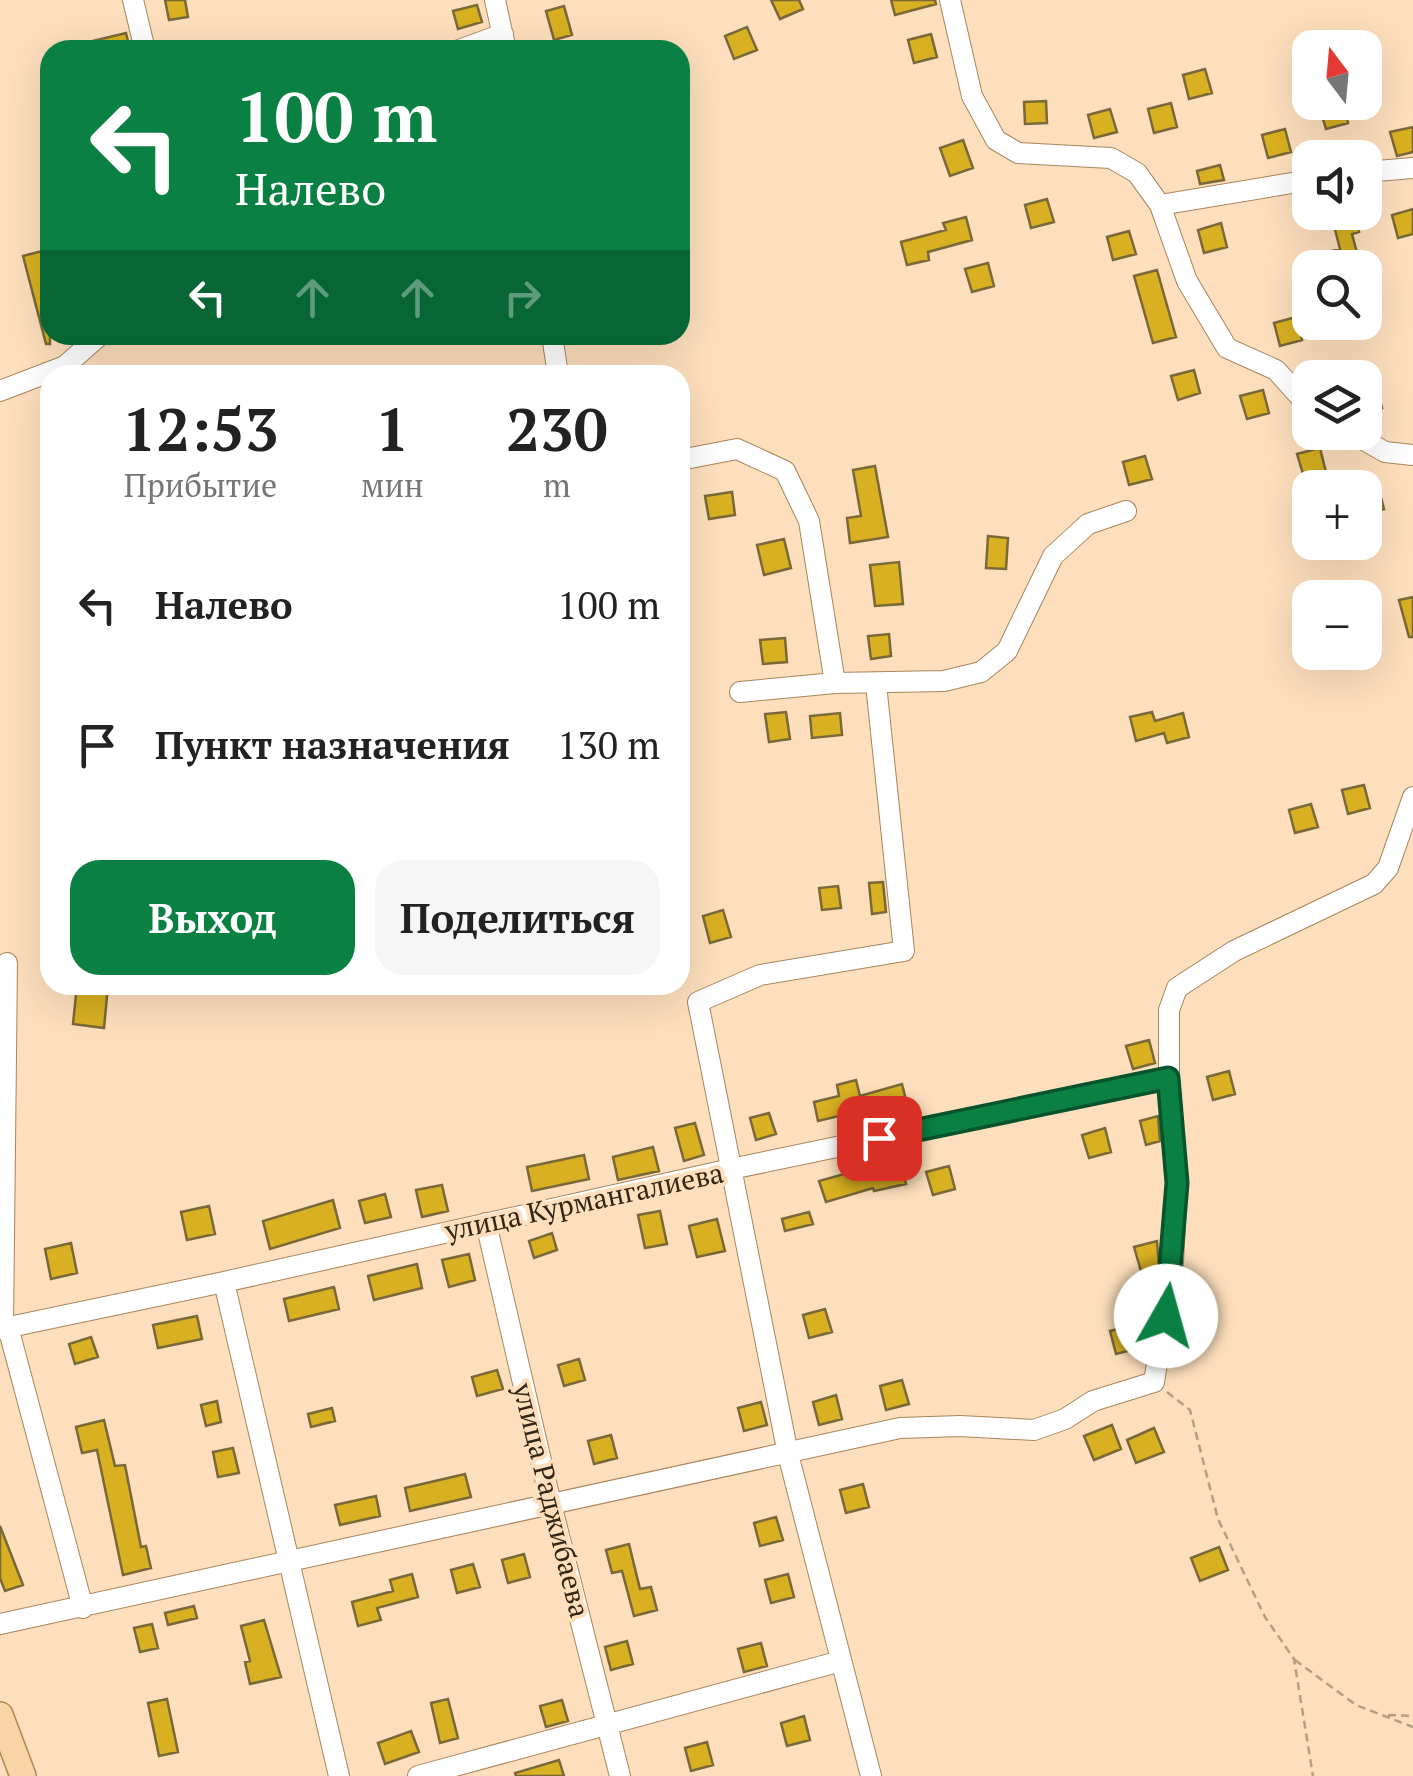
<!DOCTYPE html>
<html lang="ru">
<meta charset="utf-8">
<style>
body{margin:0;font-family:"PT Serif",serif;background:#f6f6f6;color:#222;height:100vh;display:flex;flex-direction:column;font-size:38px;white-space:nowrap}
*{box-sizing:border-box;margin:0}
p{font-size:32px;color:#767676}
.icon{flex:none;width:55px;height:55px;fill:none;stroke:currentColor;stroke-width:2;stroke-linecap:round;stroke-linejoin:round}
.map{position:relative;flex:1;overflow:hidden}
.details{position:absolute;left:40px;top:365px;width:650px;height:630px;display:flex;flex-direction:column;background:#fff;border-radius:30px;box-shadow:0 10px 40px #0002}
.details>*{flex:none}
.top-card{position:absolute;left:40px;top:40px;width:650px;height:305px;border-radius:30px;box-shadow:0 10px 40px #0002;background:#0b8043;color:#fff;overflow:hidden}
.needle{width:65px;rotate:344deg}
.controls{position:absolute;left:1292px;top:30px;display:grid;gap:20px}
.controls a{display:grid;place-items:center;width:90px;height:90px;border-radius:20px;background:#fff;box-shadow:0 10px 40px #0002;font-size:50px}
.pin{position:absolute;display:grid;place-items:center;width:85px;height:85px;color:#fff;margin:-42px;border-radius:20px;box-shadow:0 5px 15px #0006}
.me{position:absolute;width:110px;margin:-55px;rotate:7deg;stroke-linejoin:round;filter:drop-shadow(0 0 8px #0008)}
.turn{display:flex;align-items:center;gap:35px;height:210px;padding:0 30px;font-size:45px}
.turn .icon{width:130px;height:130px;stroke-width:2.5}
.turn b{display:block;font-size:70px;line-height:85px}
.lanes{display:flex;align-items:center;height:95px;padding:0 30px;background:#0003;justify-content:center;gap:50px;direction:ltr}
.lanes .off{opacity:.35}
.eta{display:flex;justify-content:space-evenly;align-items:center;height:170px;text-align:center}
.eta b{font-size:60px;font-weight:600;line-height:70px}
.cta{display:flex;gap:20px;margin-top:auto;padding:20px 30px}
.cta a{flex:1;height:115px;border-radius:30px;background:#0b8043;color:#fff;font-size:40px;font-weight:600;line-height:115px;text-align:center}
.cta a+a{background:#f6f6f6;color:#222}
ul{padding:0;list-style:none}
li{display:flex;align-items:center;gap:30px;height:140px;padding:0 30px}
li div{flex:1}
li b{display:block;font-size:38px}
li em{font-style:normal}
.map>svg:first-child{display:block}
</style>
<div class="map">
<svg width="1413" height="1776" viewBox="0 0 1413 1776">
<rect width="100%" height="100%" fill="#fddfbd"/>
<!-- building -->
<path fill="#d8b021" stroke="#796939" stroke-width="2.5" d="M165,0H185L188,17L169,20Z
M771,0H799L803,9L780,19Z
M891,0H935L936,4L895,15Z
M477,5L482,22L458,29L453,11Z
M564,6L572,35L554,40L546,11Z
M747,27L757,50L734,59L725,36Z
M126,33L130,50H76V45Z
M931,34L937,57L914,63L908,40Z
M1205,69L1212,93L1189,99L1183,75Z
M1046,101L1047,123L1025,124L1024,102Z
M1331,102H1343L1348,123L1326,129L1319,106Z
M1171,103L1177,127L1154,133L1148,109Z
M1110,109L1117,132L1094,138L1088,115Z
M1413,127V152L1397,156L1390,132Z
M1285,129L1291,152L1268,158L1262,135Z
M963,140L973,168L950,176L940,148Z
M1220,165L1224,180L1200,184L1197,171Z
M1047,199L1054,222L1031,228L1025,205Z
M1413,209V234L1398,238L1392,215Z
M1337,212H1354L1359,232L1352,234L1361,268H1337L1332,251L1340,249L1331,214Z
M966,217L972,240L928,252L929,260L907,265L901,242L946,230L943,223Z
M1221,223L1227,247L1204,253L1198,230Z
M1129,231L1136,254L1113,260L1107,237Z
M42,251L50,283V344H46L23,256Z
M988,263L994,286L972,292L965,269Z
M1157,270L1176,337L1153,343L1134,276Z
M1296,317L1302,340L1280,346L1274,323Z
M1194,370L1200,393L1178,400L1171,376Z
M1376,384L1382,408L1365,412V387Z
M1263,390L1269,413L1247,419L1240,396Z
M1320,448L1326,472L1304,477L1297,454Z
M1145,456L1152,479L1129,485L1123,462Z
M875,466L888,537L850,543L847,518L861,516L853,470Z
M1378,486L1384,509L1365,514V489Z
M732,492L735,515L709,519L705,496Z
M988,536L1008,538L1006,569L986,568Z
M784,539L791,568L764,575L757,545Z
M899,562L903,604L875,606L870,565Z
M1413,597V637H1409L1399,600Z
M889,634L891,656L871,659L868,636Z
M785,638L787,662L763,664L760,640Z
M786,712L790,739L769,742L765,714Z
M1152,712L1155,721L1183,713L1189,737L1167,743L1164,733L1136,741L1130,717Z
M840,713L842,735L812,738L810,716Z
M1364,785L1370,808L1348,814L1342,790Z
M1311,804L1318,827L1295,833L1289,810Z
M883,882L886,912L872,914L869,883Z
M838,886L841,908L822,910L819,888Z
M723,910L731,937L710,943L703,916Z
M77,985L108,986L104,1028L73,1024Z
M1149,1040L1155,1063L1133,1069L1126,1046Z
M1229,1071L1235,1094L1213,1100L1207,1077Z
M856,1080L860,1096L902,1084L908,1108L845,1123L843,1115L818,1121L814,1102L839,1096L837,1085Z
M769,1113L776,1134L756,1140L750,1118Z
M1158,1116L1160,1141L1146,1145L1140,1121Z
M695,1123L704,1155L684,1161L675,1128Z
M1105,1128L1111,1152L1089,1158L1082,1135Z
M653,1147L659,1171L618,1180L613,1157Z
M584,1155L589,1179L532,1191L527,1167Z
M901,1158L906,1184L874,1191L873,1188L826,1202L819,1181Z
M949,1166L955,1189L933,1195L926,1172Z
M442,1185L448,1211L422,1217L416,1190Z
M385,1194L391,1217L365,1223L359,1201Z
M333,1200L340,1228L270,1249L263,1221Z
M209,1206L215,1234L187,1240L181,1212Z
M660,1211L667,1244L645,1248L638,1215Z
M809,1212L813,1224L785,1231L782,1219Z
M717,1219L725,1251L697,1257L689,1226Z
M552,1233L557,1250L534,1258L529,1241Z
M1157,1241L1159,1266L1141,1271L1134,1247Z
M71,1243L77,1273L51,1279L45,1249Z
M469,1254L475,1280L449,1287L442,1260Z
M417,1264L422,1288L374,1300L368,1276Z
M334,1287L339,1309L289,1321L284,1299Z
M825,1309L832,1332L809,1338L803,1315Z
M197,1316L202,1339L158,1348L153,1325Z
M1133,1325L1139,1348L1116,1354L1110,1331Z
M91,1337L98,1357L75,1364L69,1344Z
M579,1359L585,1380L564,1386L558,1365Z
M497,1370L503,1389L477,1396L472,1377Z
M902,1380L909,1404L886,1410L880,1386Z
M836,1395L842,1419L819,1425L813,1402Z
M217,1401L221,1422L206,1426L201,1405Z
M761,1402L767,1425L744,1431L738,1408Z
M332,1408L335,1421L311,1427L308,1414Z
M104,1420L115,1466L125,1465L141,1547L146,1546L151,1568L123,1575L97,1450L82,1453L76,1427Z
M1112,1425L1121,1449L1094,1460L1084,1436Z
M1154,1428L1164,1452L1136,1463L1127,1440Z
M611,1435L617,1458L594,1464L588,1441Z
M233,1448L239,1473L218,1477L213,1452Z
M465,1474L471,1497L410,1511L405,1488Z
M863,1484L869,1507L846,1513L840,1490Z
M376,1496L380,1516L340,1525L335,1505Z
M776,1517L783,1540L760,1546L754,1523Z
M0,1526L23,1585L5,1591L0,1578Z
M629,1544L640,1589L651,1587L657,1610L634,1616L622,1571L612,1573L606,1550Z
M1219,1547L1228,1570L1200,1581L1191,1558Z
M524,1554L530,1577L508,1583L502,1560Z
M473,1564L480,1587L457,1593L451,1570Z
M412,1574L418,1597L377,1608L381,1620L358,1626L352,1602L393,1591L390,1580Z
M788,1574L794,1597L771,1603L765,1580Z
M194,1606L197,1618L168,1625L165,1613Z
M264,1620L281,1677L250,1684L245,1662L250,1661L241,1626Z
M152,1624L158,1648L140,1652L134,1628Z
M627,1641L633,1664L611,1670L605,1647Z
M761,1643L767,1666L744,1672L738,1649Z
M167,1699L178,1752L159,1756L148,1703Z
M448,1699L458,1738L440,1743L431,1703Z
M562,1700L568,1721L546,1727L540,1706Z
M804,1716L810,1740L787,1746L781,1723Z
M411,1731L419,1752L385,1764L378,1743Z
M707,1742L713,1765L691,1771L685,1748Z
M559,1760L564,1776H516L515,1773Z"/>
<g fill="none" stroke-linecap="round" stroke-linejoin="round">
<defs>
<path id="minor" d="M133,0L145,50
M495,0L506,50
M950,0L972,96L996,140L1018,153L1111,158L1137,173L1160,205L1187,281L1227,348L1276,370L1310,408
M459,50L503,34
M1365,172L1413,168
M1160,205L1310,180
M552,335L558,375
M0,391L65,366L100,335
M1350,432L1385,452L1413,455
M680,460L737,449L785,471L809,521L835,683
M740,692L835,683L944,681L981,672L1007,651L1053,556L1088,524L1126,511
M486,1223L551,1504L620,1776
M224,1282L339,1776
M8,1327L83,1608
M3,1328L7,963
M0,1329L224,1282L731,1169L1169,1078
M0,1624L900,1428L960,1426L1034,1430L1065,1419L1093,1401L1154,1382L1173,1263L1177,1183L1169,1078V1010L1177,988L1234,951L1374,884L1388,868L1413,797
M418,1776L841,1661
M871,1776L788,1454L698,1002L760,975L904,951L876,684"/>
<path id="major" d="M0,1715L23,1776"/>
</defs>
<!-- minor casing -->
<use href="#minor" stroke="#a7855c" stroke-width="22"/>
<!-- major casing -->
<use href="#major" stroke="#b1854e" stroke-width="28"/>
<!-- path -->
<path stroke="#b69e82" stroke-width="2.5" stroke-dasharray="8 5" stroke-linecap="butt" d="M1167,1392L1190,1410L1218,1519L1265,1617L1294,1659L1313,1776
M1295,1660L1356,1705L1413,1727
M1388,1715L1413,1716"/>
<!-- minor -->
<use href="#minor" stroke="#fff" stroke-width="20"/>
<!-- major -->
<use href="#major" stroke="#f8d4a7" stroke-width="25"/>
</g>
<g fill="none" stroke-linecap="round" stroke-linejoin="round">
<defs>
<path id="route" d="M879,1138L1168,1078L1177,1183L1166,1316"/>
</defs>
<!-- route casing -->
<use href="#route" stroke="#07532c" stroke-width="25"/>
<!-- route -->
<use href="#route" stroke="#0b8043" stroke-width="18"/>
</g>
<g text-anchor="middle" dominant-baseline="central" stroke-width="8" stroke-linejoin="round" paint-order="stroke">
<!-- street labels -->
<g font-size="28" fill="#342615" stroke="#fddfbd">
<text transform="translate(584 1201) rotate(-12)">улица Курмангалиева</text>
<text transform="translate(552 1500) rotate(76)">улица Раджибаева</text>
</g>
</g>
</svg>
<div class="controls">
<a><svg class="needle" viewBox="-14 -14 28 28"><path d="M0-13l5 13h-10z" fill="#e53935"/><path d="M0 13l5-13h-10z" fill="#767676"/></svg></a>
<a><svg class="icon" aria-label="sound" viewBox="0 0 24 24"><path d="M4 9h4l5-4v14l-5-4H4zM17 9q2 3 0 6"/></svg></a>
<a><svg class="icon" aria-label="search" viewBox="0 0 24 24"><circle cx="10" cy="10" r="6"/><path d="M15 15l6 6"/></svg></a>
<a><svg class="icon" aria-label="layers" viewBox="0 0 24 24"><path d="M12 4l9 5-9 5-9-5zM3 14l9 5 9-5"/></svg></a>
<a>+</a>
<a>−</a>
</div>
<div class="pin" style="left:879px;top:1138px;background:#d93025"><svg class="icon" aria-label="arrive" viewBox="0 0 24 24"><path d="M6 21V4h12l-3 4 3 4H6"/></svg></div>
<svg class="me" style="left:1166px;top:1316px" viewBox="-20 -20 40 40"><circle r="19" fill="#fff"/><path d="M0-13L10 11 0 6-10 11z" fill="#0b8043"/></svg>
<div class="top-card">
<div class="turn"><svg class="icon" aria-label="left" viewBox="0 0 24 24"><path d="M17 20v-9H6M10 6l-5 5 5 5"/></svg><div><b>100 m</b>Налево</div></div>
<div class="lanes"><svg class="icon" aria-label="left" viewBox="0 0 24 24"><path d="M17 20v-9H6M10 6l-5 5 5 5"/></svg><svg class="icon off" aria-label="ahead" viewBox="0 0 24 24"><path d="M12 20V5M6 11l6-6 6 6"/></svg><svg class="icon off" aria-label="ahead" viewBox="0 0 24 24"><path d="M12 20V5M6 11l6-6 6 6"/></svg><svg class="icon off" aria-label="right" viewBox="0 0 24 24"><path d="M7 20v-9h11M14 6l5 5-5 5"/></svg></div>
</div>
<section class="details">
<div class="eta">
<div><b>12:53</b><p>Прибытие</p></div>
<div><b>1</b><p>мин</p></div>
<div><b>230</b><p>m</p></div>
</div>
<ul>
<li><svg class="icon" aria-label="left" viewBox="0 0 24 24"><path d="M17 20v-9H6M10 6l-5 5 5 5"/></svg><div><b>Налево</b></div><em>100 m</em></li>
<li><svg class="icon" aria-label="arrive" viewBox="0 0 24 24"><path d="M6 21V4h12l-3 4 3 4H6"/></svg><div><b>Пункт назначения</b></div><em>130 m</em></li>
</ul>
<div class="cta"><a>Выход</a><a>Поделиться</a></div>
</section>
</div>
